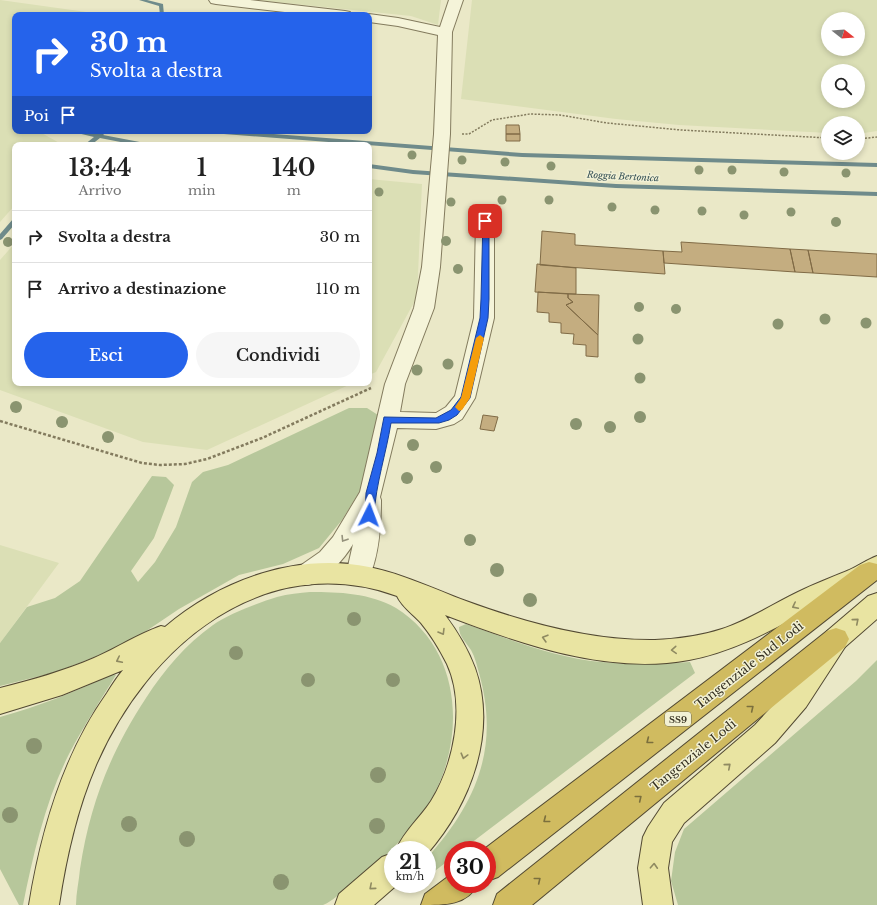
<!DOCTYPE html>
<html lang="it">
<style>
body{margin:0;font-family:"Libre Baskerville",serif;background:#f6f6f6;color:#222;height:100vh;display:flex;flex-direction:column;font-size:15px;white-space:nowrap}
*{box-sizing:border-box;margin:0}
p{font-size:13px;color:#767676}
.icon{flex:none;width:22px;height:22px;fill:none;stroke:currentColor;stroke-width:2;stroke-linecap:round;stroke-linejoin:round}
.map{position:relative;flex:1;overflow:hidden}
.sheet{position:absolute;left:12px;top:142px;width:360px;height:244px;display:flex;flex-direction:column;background:#fff;border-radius:8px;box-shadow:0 2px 6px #0003}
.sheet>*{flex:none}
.top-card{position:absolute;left:12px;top:12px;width:360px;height:122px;border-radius:8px;box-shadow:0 2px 6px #0003;background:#2563eb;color:#fff;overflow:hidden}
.needle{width:26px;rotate:107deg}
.tools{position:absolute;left:821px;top:12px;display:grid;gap:8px}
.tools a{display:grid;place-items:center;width:44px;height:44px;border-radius:50%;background:#fff;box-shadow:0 2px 6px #0003;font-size:20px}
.speed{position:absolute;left:384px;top:841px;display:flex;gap:8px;font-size:20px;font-weight:700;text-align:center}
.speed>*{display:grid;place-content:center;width:52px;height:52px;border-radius:50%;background:#fff;box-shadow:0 2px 6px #0003;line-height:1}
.speed small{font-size:10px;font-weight:400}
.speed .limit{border:6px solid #d22;background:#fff;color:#111}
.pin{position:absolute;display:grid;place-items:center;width:34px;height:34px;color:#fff;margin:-17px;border-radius:8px;box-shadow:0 2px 6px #0006}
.me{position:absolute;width:44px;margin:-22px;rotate:3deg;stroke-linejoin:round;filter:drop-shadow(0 0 3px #0008)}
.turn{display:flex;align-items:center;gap:14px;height:84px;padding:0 12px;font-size:18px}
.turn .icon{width:52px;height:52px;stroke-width:2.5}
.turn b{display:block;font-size:28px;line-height:34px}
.then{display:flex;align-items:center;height:38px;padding:0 12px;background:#0003;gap:8px;font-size:15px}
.eta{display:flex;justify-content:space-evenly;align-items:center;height:68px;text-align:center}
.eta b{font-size:24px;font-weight:600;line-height:28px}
.action{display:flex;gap:8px;margin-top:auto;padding:8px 12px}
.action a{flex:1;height:46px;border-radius:24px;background:#2563eb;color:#fff;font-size:16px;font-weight:600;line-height:46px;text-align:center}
.action a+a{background:#f6f6f6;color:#222}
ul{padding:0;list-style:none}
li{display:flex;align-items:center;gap:12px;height:52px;padding:0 12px;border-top:1px solid #e0e0e0}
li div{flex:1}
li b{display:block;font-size:15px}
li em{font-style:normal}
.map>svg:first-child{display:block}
</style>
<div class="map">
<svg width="877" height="905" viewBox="0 0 877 905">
<rect width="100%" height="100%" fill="#eae8c7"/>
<!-- farmland -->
<path fill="#dbdfb5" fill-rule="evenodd" d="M0,0L108,15H15V131H38L63,145H15V205L0,222Z
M256,0H441L438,25L411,16Z
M472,0H877V131L858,134V123H828V133L679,125L616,119L461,99ZM828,19H858V49H828ZM828,71H858V101H828Z
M369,179L422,184L417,297L376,372L369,375Z
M15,243V383H353L207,450L143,442L0,390V260Z
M0,545L59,563L0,643Z"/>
<!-- green -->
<path fill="#b7c79b" d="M349,408H367L378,415L360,491L342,520L319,548L283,564L239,575L179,609L127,644L56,672L0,686V643L27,607L55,598L80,581L152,476L166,477L174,485L154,538L131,571L138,582L155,562L176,527L192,482L203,472L228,465Z
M310,592C339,592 370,593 396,608C452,643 464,712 444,771C431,810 401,842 371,869C363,875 331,903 323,905C317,905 309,905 302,905C285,905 269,905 252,905C193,905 135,905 76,905C76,893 79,881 80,869C90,804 110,753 146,698C165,669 185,645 213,625C230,613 258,603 277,597C288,594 300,593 310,592Z
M466,624C509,639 555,658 601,662C631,665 660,664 690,662L695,673L462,850H453V857L427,877V858C477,802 500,747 479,673C477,666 475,657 471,650C466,642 459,637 459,627Z
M877,660V905H678L671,881L675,852L684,829L856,681Z
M112,674L116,675C100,701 83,727 69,754C46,799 33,855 23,905H19L0,869V717C39,706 76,692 112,674Z"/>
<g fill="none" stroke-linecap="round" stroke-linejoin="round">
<!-- stream -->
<path fill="#6f8b8b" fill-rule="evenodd" d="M139,0H147L163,4L164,15H160L159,6Z
M69,131H81L97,134L101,131H108L103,135L145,143L148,145H136L100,138L91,145H84L94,137Z
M208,131H233L522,153L877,163V167L522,157L211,133Z
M202,142L211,143L214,145H173L176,143Z
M369,164L413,170L616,184L877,192V196L616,188L413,174L369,168Z
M15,218V224L2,239L0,240V234L13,219Z"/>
</g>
<!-- building -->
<path fill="#c4ad80" stroke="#806b46" d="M506,125H519L520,134H506Z
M506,134H520V141H506Z
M542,231L575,234V245L663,251L665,274L540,265Z
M681,242L790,249L795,272L664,263L663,251L682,252Z
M790,249L808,250L813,273L795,272Z
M808,250L877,254V277L813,273Z
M537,264L576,268V294L535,292Z
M538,292L568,294V298L573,302L566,305L598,335V357L586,356V345L573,344L574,334L561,333V323L549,322V313L537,312Z
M568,294L599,295L598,335L566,305L573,302L568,298Z
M483,415L498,417L494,431L480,429Z"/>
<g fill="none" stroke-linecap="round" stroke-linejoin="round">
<defs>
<path id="minor" d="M209,0H250L345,11L350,12L352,15H311L216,4L211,3Z
M449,0H463L452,32L450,134L440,267L434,308L405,384L400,412L436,413L446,407L455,396L474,318L476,221L479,217L485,216L491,217L494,221V318L475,398L462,419L454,424L436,429L397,428L380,497L381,500C381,527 379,558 367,582L358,585L349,582L346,575L353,544C346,557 322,585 306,585C304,585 300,583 297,582L294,575L297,568L320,552L333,537L360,492L385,384L414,308L422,267L434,134L438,35L398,26L369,22V15H365L369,14L398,18L440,27Z"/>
<path id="major" d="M877,556V579L875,581C857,590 837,596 819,605C777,627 737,651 689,660C607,675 521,644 445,615C457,631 468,649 475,668C498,733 470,805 427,854V850H396C404,831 420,818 431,801C454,764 466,705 447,664C440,650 431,635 421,623C413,614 402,607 397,596C263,548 147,647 96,765C77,809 66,858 59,905H29C41,831 63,755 107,693C112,685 117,677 123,670L62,695L0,714V688C32,680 64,671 94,658C117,648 138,634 161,626L165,627C220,580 297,552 369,567C403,574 434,589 466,601C526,623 591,641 655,640C677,639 701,636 722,629C749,620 773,604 798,592C814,584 830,578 847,571C857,567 866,560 877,556Z
M877,593V619L845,647L806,707L775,743L684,823L672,842L668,868L673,905H643L638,868L643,837L648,827L664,803L755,725L788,689L827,631L868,596Z
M393,853V884H398L374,905H335L339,894L382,857Z"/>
<path id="highway" d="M869,562L877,564V580L498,877L487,881V850H483L860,565Z
M836,628L845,631L849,639L845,647L532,905H493L497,894L827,631Z
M453,873V884H478C467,905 446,905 421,905L425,894Z"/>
</defs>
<!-- minor casing -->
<use href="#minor" stroke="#837b5e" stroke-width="2"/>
<!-- major casing -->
<use href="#major" stroke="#524932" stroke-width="2"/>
<!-- highway casing -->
<use href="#highway" stroke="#524932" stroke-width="2"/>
<!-- path-far1 -->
<path stroke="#837b5e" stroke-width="1.5" stroke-dasharray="2 1.5" stroke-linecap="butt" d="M462,134H469L492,120L530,114L560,115L607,123L681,130L828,138
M858,139L877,137"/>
<!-- path -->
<path stroke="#837b5e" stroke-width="2.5" stroke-dasharray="3 2" stroke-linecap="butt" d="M0,421L142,463L160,465L185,464L207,459L262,438L371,388"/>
<!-- minor -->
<use href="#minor" fill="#f5f4d9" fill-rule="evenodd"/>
<!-- major -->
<use href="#major" fill="#e9e4a2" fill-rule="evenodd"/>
<!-- highway -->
<use href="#highway" fill="#d0bb60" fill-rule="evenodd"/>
</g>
<!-- trees -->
<g fill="#8a9470">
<circle cx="412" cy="155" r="4.5"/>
<circle cx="462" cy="160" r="4.5"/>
<circle cx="505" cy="162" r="4.5"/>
<circle cx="551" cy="166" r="4.5"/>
<circle cx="699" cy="170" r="4.5"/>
<circle cx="732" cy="170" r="4.5"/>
<circle cx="784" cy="172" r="4.5"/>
<circle cx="846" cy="173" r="4.5"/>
<circle cx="379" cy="192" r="4.5"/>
<circle cx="502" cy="200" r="4.5"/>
<circle cx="549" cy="200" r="4.5"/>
<circle cx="451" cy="202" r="4.5"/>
<circle cx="612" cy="207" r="4.5"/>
<circle cx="655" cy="210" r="4.5"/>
<circle cx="702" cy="211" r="4.5"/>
<circle cx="791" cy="212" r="4.5"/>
<circle cx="744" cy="215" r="4.5"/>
<circle cx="836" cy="222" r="5"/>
<circle cx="446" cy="241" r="5"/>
<circle cx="8" cy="242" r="5"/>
<circle cx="458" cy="269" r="5"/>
<circle cx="639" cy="307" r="5"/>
<circle cx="676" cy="309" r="5"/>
<circle cx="825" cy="319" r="5.5"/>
<circle cx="866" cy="323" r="5.5"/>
<circle cx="778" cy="324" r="5.5"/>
<circle cx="638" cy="339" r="5.5"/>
<circle cx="448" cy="364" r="5.5"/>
<circle cx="417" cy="370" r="5.5"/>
<circle cx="640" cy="378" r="5.5"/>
<circle cx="16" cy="407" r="6"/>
<circle cx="640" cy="417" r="6"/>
<circle cx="62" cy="422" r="6"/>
<circle cx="576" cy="424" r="6"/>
<circle cx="610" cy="427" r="6"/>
<circle cx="108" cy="437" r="6"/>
<circle cx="413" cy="445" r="6"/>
<circle cx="436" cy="467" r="6"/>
<circle cx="407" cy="478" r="6"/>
<circle cx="470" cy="540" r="6"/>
<circle cx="497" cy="570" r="7"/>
<circle cx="530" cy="600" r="7"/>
<circle cx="354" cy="619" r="7"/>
<circle cx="236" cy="653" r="7"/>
<circle cx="308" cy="680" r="7"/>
<circle cx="393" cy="680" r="7"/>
<circle cx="34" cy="746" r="8"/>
<circle cx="378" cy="775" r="8"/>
<circle cx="10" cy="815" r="8"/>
<circle cx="129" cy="824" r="8"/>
<circle cx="377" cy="826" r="8"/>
<circle cx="187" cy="839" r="8"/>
<circle cx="281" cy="882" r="8"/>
</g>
<!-- one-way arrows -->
<defs><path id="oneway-chevron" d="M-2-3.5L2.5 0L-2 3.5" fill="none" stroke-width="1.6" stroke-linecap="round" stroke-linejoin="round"/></defs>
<use stroke="#95927c" href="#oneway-chevron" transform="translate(344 539) rotate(122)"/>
<g stroke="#8f8a61">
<use href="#oneway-chevron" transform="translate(795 606) rotate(153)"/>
<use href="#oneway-chevron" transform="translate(856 621) rotate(-40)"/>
<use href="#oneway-chevron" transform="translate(442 632) rotate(59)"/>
<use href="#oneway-chevron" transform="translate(545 638) rotate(-164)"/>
<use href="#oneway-chevron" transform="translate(674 650) rotate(176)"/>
<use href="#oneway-chevron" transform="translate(119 660) rotate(154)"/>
<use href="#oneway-chevron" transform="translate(464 756) rotate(105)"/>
<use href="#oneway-chevron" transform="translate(728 766) rotate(-41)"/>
<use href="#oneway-chevron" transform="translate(654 866) rotate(-87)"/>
<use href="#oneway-chevron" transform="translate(372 887) rotate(139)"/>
</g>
<g stroke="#7b6f3d">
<use href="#oneway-chevron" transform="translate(751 708) rotate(-39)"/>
<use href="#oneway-chevron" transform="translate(649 741) rotate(142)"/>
<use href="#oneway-chevron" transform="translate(639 798) rotate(-39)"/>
<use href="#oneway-chevron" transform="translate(546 820) rotate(142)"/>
<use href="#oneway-chevron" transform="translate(538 880) rotate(-39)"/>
</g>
<!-- route -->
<path fill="#2563eb" stroke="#184099" d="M483,219H485L489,221V299L488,318L470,398L457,415L449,420L439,423H391C386,454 376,483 374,515L373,517H366L365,515L366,493L377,453L384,417L436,418L451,410L461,397L480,318L481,299Z"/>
<!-- slow -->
<path fill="#f59e0b" d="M480,335L484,338L470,398L462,410L459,411L455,407L461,398L476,338Z"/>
<g text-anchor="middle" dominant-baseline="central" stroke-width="3" stroke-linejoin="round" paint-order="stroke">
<!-- far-water labels -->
<g font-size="9" font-style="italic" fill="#314d53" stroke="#f2f1d5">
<text transform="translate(623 176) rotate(3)">Roggia Bertonica</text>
</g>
<!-- shield labels -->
<rect fill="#f2f1d5" stroke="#6e6a56" stroke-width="1" x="665" y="712" width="26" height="14" rx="3"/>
<g font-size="9" font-weight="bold" fill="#353020">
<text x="678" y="719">SS9</text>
</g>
<!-- near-street labels -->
<g font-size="12" fill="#353020" stroke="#f2f1d5">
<text transform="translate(749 665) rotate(-38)">Tangenziale Sud Lodi</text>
<text transform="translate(693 755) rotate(-39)">Tangenziale Lodi</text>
</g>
</g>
</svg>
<div class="tools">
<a><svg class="needle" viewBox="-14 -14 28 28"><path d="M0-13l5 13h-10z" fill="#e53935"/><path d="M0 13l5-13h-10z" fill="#767676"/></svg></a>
<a><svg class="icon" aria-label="search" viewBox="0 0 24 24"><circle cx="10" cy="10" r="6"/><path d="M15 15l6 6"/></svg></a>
<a><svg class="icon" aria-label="layers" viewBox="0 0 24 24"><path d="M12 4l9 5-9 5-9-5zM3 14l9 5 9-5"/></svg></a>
</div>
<div class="speed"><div>21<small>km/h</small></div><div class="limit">30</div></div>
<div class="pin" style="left:485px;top:221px;background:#d93025"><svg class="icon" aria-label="arrive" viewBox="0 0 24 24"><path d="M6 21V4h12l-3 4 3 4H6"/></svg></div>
<svg class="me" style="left:369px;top:515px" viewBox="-20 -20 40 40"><path d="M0-17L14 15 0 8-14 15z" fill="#2563eb" stroke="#fff" stroke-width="4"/></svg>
<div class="top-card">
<div class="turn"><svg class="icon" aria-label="right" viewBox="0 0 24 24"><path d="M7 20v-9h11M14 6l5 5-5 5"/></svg><div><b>30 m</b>Svolta a destra</div></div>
<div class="then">Poi<svg class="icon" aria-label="arrive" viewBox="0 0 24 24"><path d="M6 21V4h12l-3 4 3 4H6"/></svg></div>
</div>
<section class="sheet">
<div class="eta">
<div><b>13:44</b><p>Arrivo</p></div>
<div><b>1</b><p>min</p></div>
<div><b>140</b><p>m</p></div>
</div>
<ul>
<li><svg class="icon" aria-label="right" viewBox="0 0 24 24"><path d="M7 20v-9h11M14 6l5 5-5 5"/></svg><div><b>Svolta a destra</b></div><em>30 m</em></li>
<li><svg class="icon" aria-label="arrive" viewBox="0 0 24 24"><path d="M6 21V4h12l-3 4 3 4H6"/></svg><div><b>Arrivo a destinazione</b></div><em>110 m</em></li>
</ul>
<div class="action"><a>Esci</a><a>Condividi</a></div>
</section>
</div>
